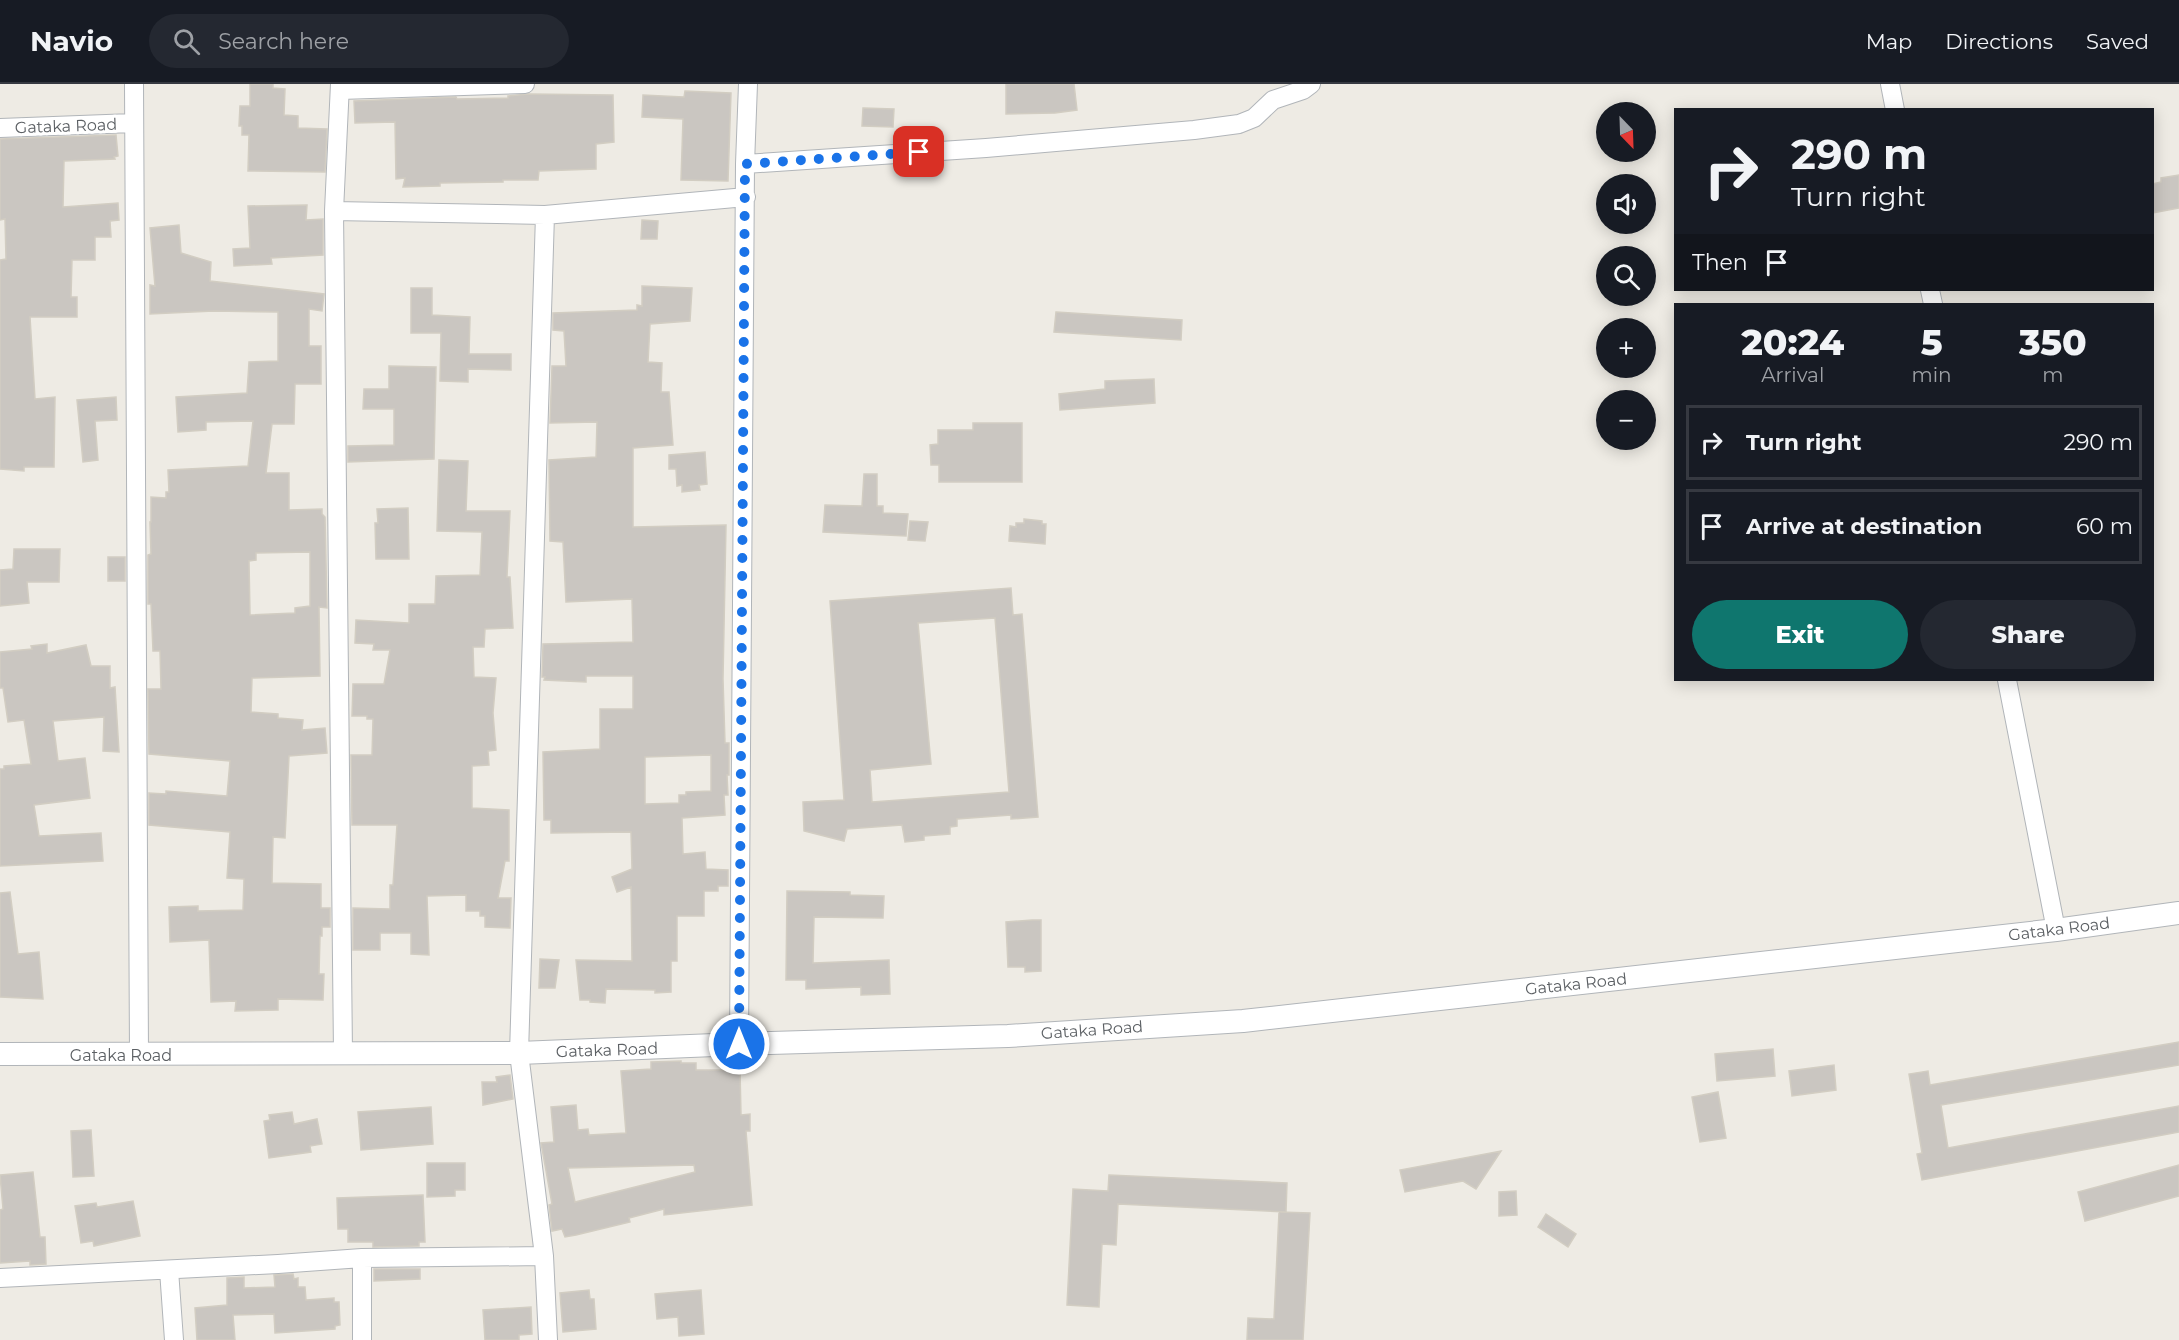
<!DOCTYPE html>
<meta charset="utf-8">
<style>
body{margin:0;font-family:Montserrat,sans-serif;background:#242831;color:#f1f3f6;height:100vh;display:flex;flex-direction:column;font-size:22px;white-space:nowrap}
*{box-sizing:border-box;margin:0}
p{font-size:20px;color:#9ea1a6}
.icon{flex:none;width:33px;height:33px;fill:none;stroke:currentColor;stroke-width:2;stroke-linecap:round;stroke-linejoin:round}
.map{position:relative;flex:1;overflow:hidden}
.panel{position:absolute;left:1674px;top:219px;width:480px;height:378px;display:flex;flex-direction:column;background:#171b24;border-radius:0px;box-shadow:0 3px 15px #0003}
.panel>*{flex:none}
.guide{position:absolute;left:1674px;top:24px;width:480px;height:183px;border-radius:0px;box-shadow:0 3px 15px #0003;background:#171b24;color:#f1f3f6;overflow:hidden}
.needle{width:39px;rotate:157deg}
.controls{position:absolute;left:1596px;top:18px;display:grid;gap:12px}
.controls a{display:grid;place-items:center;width:60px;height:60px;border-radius:50%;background:#171b24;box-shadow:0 3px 15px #0003;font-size:30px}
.pin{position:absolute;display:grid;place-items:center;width:51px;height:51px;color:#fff;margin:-26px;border-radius:12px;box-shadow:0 3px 9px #0006}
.me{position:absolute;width:66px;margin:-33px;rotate:0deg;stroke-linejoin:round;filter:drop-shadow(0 0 4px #0008)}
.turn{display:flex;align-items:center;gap:21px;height:126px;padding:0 18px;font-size:27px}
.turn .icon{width:78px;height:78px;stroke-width:2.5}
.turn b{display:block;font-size:42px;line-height:51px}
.then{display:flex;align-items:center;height:57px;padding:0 18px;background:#0003;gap:12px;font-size:22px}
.eta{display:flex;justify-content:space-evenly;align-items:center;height:102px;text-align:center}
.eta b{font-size:36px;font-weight:800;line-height:42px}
.cta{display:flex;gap:12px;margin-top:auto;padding:12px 18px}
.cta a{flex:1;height:69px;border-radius:36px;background:#0f766e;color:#fff;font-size:24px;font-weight:800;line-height:69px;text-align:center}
.cta a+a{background:#242831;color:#f1f3f6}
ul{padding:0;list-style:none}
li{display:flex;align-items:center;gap:18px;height:75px;margin:0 12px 9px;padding:0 6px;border:3px solid #363941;border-radius:0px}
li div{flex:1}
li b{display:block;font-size:22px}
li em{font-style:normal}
header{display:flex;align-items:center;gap:36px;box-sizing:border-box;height:84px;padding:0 30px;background:#171b24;border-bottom:2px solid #363941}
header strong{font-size:28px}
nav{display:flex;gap:33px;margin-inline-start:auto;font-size:21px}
.search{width:420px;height:54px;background:#242831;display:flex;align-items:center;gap:15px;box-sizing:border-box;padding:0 21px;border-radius:33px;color:#9ea1a6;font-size:22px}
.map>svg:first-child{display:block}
</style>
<header>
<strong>Navio</strong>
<div class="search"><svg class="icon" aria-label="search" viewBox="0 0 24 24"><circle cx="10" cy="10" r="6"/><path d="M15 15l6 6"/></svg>Search here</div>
<nav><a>Map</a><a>Directions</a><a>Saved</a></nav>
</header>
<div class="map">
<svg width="2179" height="1256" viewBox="0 0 2179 1256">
<rect width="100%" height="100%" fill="#eeebe4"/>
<!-- building -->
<path fill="#cac6c1" stroke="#d2cdc2" stroke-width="1.5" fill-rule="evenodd" d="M250,0H273V4L285,5L284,31L298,32V44L327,45L325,88L248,87L249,51H242V42H239L240,22H250Z
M1006,0H1074L1077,26L1055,29L1006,30Z
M685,7L731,9L728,97L681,96L683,35L642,33L643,11L684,13Z
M528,10L613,11L614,58L596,60V85L539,87L538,96H503V98L440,99V102L403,103L405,94L396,95L395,38L355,39L354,17L456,13L457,15L508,14V12Z
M863,24L894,25L893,43L862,42Z
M116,51L118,72L114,73L115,75L64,77L63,123L118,119L119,136L110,137L111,153H95V176H72L71,213H77V233H30L35,315L55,313L54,383H24V387L0,385V176L6,175L5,135L0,136V55Z
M2179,91V124L2152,129V100L2161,98V94Z
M307,121L306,136L323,135V171L271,174L272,180L234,182L233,165L250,164L248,122Z
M642,136L658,137L657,155H641Z
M179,141L181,169L211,178L210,197L324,210L322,227L309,225V262H321V300H295L294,340H272L266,389H289V426L322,425V430L325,433L327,524L319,523L320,592L252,594L251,628L278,630V634L303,636L302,646L325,644L327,669L289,672L285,754L273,753L272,799L321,800V824H330V843H322V852H320L319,890H324L323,916L278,915V926L235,927L236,917L211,918L209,856L170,858L169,823L198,822V827L243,826L244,795L227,794L230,748L149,741V709L166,710V707L227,712L230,677L149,670L148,605H161L160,567H153L151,520H148V471L151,470L150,438H151V413L166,414V408H169L168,386L248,382L253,337L206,338V346L178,348L176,313L247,309L249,278L278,277V228L214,227L150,230V201L155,202L150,144ZM310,468V522L295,524V529L250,531L249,477L256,476V469Z
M642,202L692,204L690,237L650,240L648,278L662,279L661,308H669L673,361L633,364V443L726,441L723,595L725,659H729V691H727L728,711H724L725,731L682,734L683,770L705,768L706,785L728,786V802H718V807H704V832H677V877H671V908L655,909V906L606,905L605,919L590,918V916H580L576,876L632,877L631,803L617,808L612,793L632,785L631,748L551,749V736H544L543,668L600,665V625H633V592H586V598L544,596L545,593H542L543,560L633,558L632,515L566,518L563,458L550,457L549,376L596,373L597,338L550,339L552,282H566L564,247L553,246V229L637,226V221L642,222ZM711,671V707L686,708V711H679V719L645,720V673Z
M411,204H432V231L470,233L469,270H511V286L468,285V298L440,297L441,249H411Z
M1056,228L1182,236L1181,256L1054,248Z
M389,282L436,283L434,375L348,378V362L394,361V325H363L364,305H389Z
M1154,295L1155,319L1060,326L1059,310L1105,305V297Z
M116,313L117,336L95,337L98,376L83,378L77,316Z
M973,339H1022V398H939V381H931L930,361L938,360V346H973Z
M705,368L707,400L699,401L700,406L682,408V401L677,402L676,385H669V371Z
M439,376L468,377L466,427H510L507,493H510L513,544L485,545L484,563H473L474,593L496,594L493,629L496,666L488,667L489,681L472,682V724L509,726V777H505L498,814H511L510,844L485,843V832H480V827H466V811L427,812L429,871L411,870V849H380V866H353V824L390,825V801H393L397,741H352L351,671H372L373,635H367V632H352L353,600H384L390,566H373L374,560L355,559L356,536L409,539V520H435L436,492L480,491L482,448L437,447Z
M864,390H877V422H883V429L908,430L906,452L823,448L825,421L862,422Z
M408,424L409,475H376L375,439H378L377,425Z
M1024,435L1042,437V440H1046L1045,460L1009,457L1010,442L1016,443V439H1024Z
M910,437L928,438L925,457L908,456Z
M14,465H60L59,498H27L29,519L0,522V486L13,485Z
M108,473H125V497H108Z
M1011,504L1013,531L1022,530L1038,733L1011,735V731L957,735V742L950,743V750L924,752V756L905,758L902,741L847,745L844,757L804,747L803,718L844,716L830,517ZM995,534L1009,708L872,718L870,686L931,680L918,539Z
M47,560V569L86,561L91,582H110V604L115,603L119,668L103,667L104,633L53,637L58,677L85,674L90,714L34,721L39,752L101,749L103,777L0,782V685H4V682L31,680L24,636L8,638L3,604H0V568L32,565L31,562Z
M787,807L850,808V811L884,812L883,834L814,833L813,879L889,876L890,910L861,911V903L806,905V896H786Z
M10,808L18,870L39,868L43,915L0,913V809Z
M1032,836H1041V887L1025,888V883H1008L1006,838Z
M540,875L559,876L555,904H539Z
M2179,958V981L1941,1021L1948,1064L2179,1022V1048L1922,1096L1917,1070L1922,1069L1909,990L1928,987L1930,1001Z
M1773,965L1775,992L1717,997L1715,970Z
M681,977V979H696V986H740L741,1031L750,1030V1047H746L752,1121L664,1131V1125L629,1134L630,1138L576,1151L565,1153L562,1145L552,1147L549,1121L552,1120L541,1059L554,1058L551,1023L576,1021L578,1046L588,1045L589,1051L626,1049L621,987L651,985V978ZM694,1081L695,1088L575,1118L568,1084Z
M1834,981L1836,1006L1792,1012L1789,987Z
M510,991L513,1015L483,1021L482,998H497L496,993Z
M1718,1008L1726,1054L1700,1058L1692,1013Z
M431,1023L433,1060L361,1066L358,1028Z
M292,1028L294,1040L317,1035L322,1060L310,1062L311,1068L269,1074L264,1037L270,1036L269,1031Z
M91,1046L94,1092L73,1093L71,1047Z
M1501,1067L1476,1105L1463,1097L1405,1108L1400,1086Z
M427,1079H465V1106H455V1112L427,1113Z
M2179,1081V1112L2085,1137L2078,1108Z
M33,1088L40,1153H45L46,1180L30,1181V1177L0,1179V1126L3,1125L0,1091Z
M1109,1091L1287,1099L1286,1128L1118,1120L1116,1161L1102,1160L1099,1223L1067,1221L1073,1105L1108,1107Z
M1516,1107L1517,1131L1499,1132V1108Z
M423,1111L425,1158H419V1162L373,1163V1158H348V1145H338L337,1114Z
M133,1117L140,1152L94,1162L93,1157L81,1159L75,1122L96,1119L97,1123Z
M1279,1128L1310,1129L1303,1256H1247L1248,1234L1274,1235Z
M1546,1130L1576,1150L1568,1163L1538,1143Z
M374,1185H420V1195L374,1197Z
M293,1190L294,1195L298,1194V1203H305L306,1216L334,1214V1218H339L340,1241L335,1242V1245L275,1249L274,1230L233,1231L235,1256H197L195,1224L227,1221V1194L244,1193V1204L275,1203L274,1191Z
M589,1206L590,1215H594L596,1245L563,1248L560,1209Z
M701,1206L704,1250L679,1252L678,1233L657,1235L655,1210Z
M531,1223L532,1250L519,1251V1256H485L483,1226Z"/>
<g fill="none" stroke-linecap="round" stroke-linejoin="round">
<defs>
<path id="minor" d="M134,0L139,971
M340,0L334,127L343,970
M1890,0L1895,26
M340,6L525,0
M0,44L133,39
M745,80L986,64L1194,46L1239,40L1254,34L1273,16L1303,6L1311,0
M334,127L545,131L746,113
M545,131L519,969L544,1172L548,1256
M1930,206L1933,220
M2007,596L2056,846
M739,960L745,80L748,0
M169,1186L174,1256
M0,1194L278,1180L362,1174L544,1172
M362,1256V1174"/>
<path id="tertiary" d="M0,970L519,969L739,960L1008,952L1243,937L2056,846L2179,829"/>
</defs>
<!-- minor casing -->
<use href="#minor" stroke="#b1b5b9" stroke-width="20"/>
<!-- tertiary casing -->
<use href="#tertiary" stroke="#b1b5b9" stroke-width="24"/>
<!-- minor -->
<use href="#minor" stroke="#fff" stroke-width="18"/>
<!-- tertiary -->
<use href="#tertiary" stroke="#fff" stroke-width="22"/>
</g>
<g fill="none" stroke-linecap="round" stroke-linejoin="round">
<!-- route -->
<path stroke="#1a73e8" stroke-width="10" stroke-dasharray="0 18" d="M739,960L745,80L919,68"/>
</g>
<g text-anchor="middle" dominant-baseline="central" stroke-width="6" stroke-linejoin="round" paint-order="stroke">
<!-- street labels -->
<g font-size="16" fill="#5c6064" stroke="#fff">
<text transform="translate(66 42) rotate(-2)">Gataka Road</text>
<text transform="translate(2059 845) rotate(-7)">Gataka Road</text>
<text transform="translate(1576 900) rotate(-6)">Gataka Road</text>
<text transform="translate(1092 946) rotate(-4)">Gataka Road</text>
<text transform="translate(607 966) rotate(-2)">Gataka Road</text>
<text x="121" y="971">Gataka Road</text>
</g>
</g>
</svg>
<div class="controls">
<a><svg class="needle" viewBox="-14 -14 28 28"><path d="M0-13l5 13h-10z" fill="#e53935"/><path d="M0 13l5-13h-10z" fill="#9ea1a6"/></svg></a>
<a><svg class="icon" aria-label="sound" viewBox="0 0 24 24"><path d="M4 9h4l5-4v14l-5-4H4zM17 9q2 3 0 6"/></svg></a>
<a><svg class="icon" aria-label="search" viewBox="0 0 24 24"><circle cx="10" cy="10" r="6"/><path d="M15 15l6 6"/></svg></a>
<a>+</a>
<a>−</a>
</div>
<div class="pin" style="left:919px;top:68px;background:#d93025"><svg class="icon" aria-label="arrive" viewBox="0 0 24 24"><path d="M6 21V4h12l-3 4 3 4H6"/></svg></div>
<svg class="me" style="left:739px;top:960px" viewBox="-20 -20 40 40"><circle r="17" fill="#1a73e8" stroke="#fff" stroke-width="3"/><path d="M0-11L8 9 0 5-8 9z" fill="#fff"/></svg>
<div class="guide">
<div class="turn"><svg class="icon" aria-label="right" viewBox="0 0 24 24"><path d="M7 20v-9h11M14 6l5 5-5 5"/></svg><div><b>290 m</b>Turn right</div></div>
<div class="then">Then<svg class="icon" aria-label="arrive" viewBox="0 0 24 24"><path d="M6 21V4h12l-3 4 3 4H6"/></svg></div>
</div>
<section class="panel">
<div class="eta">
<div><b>20:24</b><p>Arrival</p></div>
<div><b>5</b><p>min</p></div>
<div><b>350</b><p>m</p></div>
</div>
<ul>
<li><svg class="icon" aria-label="right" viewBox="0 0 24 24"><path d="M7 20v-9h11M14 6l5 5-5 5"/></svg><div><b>Turn right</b></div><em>290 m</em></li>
<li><svg class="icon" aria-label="arrive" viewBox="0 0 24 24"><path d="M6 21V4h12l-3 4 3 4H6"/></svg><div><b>Arrive at destination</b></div><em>60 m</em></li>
</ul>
<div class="cta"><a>Exit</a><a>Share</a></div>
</section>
</div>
